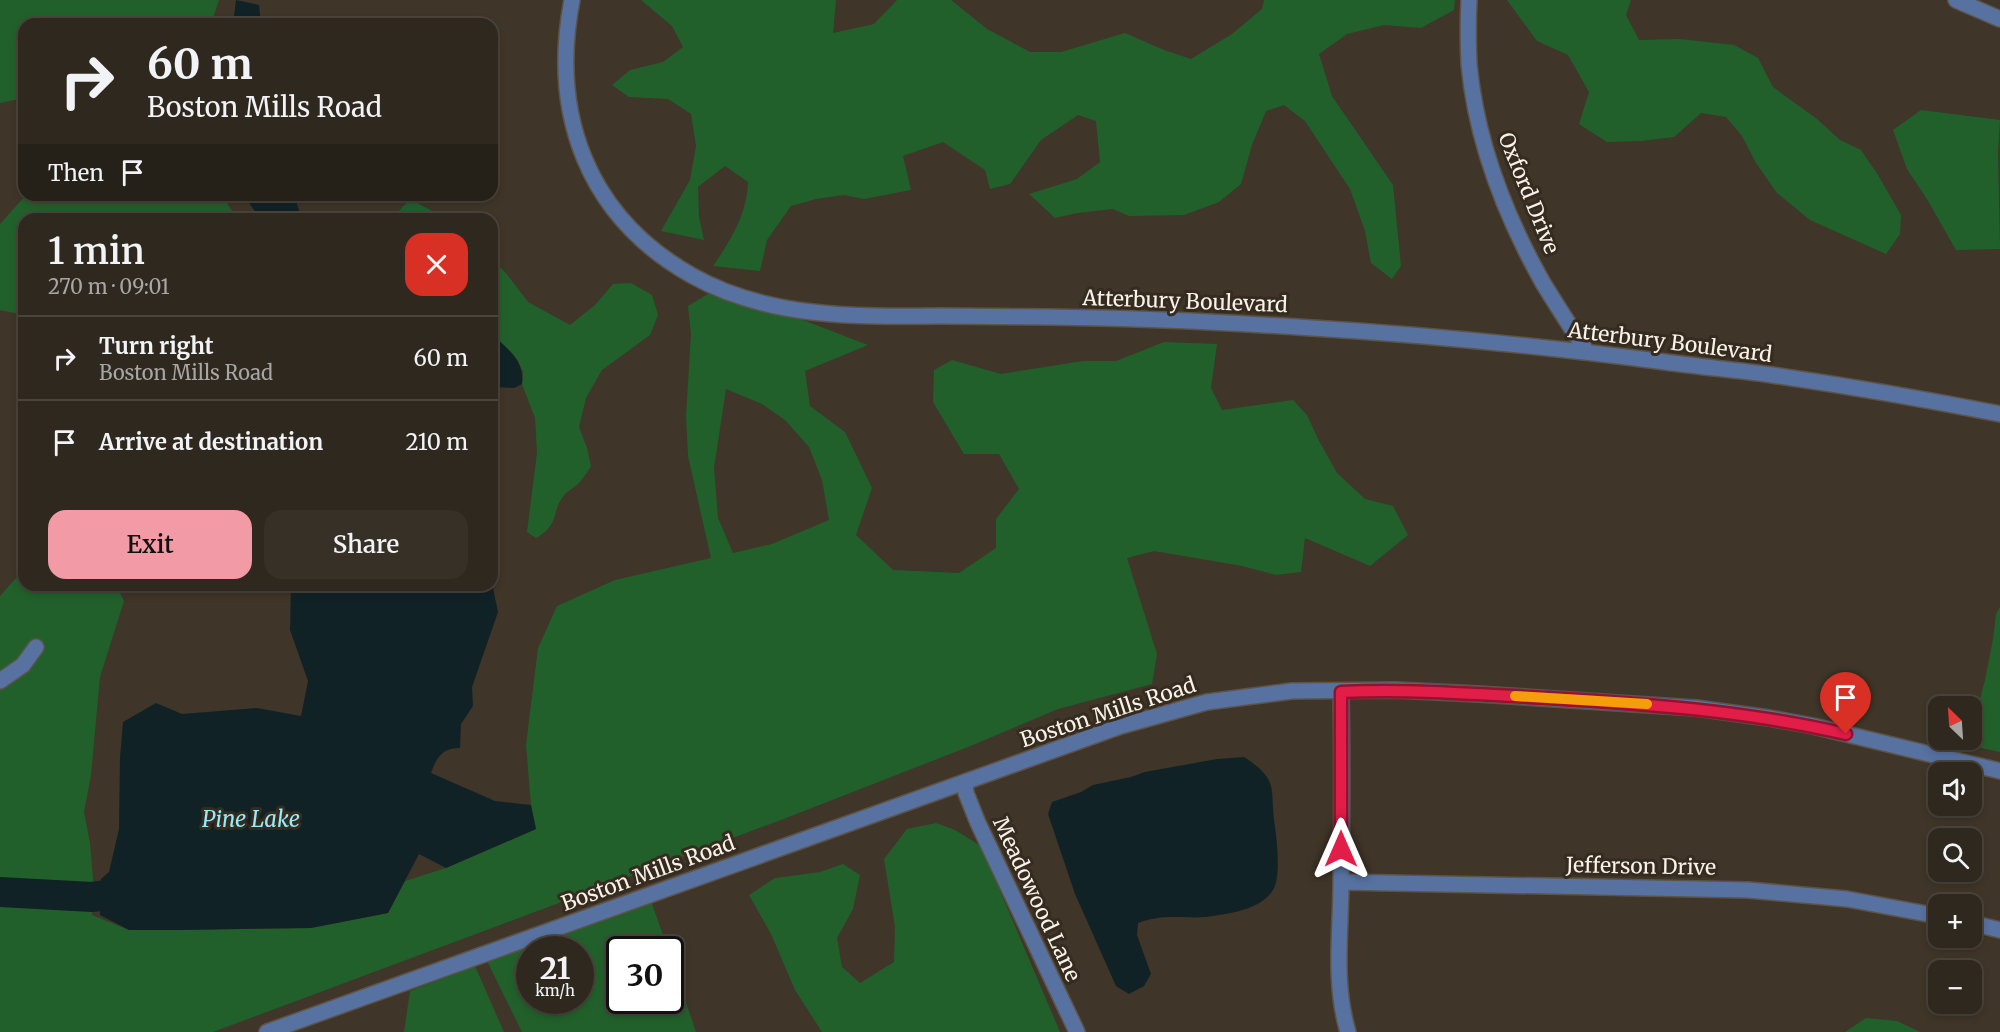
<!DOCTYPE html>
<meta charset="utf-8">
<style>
body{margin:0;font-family:Merriweather,serif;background:#373027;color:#f1f3f6;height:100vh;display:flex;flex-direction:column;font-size:22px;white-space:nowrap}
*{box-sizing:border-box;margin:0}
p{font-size:20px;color:#a7a6a4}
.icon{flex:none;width:33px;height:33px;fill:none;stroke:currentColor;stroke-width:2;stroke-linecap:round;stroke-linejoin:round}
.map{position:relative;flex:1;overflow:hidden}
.details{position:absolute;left:18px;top:213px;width:480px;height:378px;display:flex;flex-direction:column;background:#2f281e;border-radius:18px;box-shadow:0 3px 9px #0003,0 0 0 2px #4a443c}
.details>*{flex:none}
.top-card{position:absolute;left:18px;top:18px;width:480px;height:183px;border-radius:18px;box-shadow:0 3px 9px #0003,0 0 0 2px #4a443c;background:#2f281e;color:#f1f3f6;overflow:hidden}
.needle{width:39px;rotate:335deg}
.controls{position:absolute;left:1928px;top:696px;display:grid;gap:12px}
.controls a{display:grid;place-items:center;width:54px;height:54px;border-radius:12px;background:#2f281e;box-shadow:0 3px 9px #0003,0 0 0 2px #4a443c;font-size:30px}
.speed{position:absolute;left:516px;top:936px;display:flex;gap:12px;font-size:30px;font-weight:700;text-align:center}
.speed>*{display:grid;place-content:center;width:78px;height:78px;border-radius:50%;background:#2f281e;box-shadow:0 3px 9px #0003,0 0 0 2px #4a443c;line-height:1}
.speed small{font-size:15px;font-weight:400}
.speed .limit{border:3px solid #111;border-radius:9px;background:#fff;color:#111}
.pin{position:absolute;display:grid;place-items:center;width:51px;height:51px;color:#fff;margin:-62px -26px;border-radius:50% 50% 50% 0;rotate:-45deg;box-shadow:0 0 6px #0007}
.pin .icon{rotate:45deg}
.me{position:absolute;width:66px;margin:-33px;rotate:0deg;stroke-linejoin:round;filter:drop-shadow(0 0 4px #0008)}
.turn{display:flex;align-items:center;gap:21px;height:126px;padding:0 30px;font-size:27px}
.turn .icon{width:78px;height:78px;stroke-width:2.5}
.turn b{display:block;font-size:42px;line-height:51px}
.then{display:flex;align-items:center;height:57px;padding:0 30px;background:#0003;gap:12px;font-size:22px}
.round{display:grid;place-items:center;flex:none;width:63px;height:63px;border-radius:18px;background:#373027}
.head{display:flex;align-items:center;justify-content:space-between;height:102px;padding:0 30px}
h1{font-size:36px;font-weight:600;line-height:45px}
.button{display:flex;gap:12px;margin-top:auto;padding:12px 30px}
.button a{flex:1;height:69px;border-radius:18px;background:#f39aa7;color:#111;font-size:24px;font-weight:600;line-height:69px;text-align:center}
.button a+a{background:#373027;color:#f1f3f6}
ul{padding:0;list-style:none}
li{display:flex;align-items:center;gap:18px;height:84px;padding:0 30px;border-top:2px solid #4a443c}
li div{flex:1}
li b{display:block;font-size:22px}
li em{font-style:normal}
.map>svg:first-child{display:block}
</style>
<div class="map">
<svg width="2000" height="1032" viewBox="0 0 2000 1032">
<rect width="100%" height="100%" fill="#3f3528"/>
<!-- green -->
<path fill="#22602b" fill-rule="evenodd" d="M0,0H219L211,24H24V103L19,99L0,103Z
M641,0H836L833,33L874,24L897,0H951L987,29L1030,52H1061L1125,33L1164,50L1191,59L1232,34L1262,9L1264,0H1455L1454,10L1421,28L1384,25L1347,34L1319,54L1332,96L1393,185L1401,266L1392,279L1371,263L1365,231L1350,189L1305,121L1284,105L1266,111L1252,145L1241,184L1219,202L1184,215L1129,216L1113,209L1077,213L1055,218L1029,194L1077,179L1100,162L1096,121L1078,115L1041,140L1010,184L990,189L985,170L943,142L903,156L911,190L864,199L844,195L816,199L791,206L767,240L760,271L713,266C731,240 747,214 748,182L725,166L698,187L699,217L704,240L661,231L690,180L696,146L691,114L668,99L629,97L612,85L630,70L663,62L683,47L672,26Z
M1507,0H1631L1626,15L1639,40L1680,39L1734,45L1758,58L1773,87L1817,119L1840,140L1861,150L1878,175L1901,215L1900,234L1886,254L1810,220L1777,193L1756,163L1742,136L1726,117L1701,113L1674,137L1641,141L1607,142L1579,124L1589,92L1568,55L1537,41Z
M1921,110L2000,120L1998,152L2000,249L1956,250L1927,199L1907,169L1893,130Z
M26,195H222L237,219H24V315L0,310V224Z
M410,199L443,217L445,219H402L399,211Z
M492,259L506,273L528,302L570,325L595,305L613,284L631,283L652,295L658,315L650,335L602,370L586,398L579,427L587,448L591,466C588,471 584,477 580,482C575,487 569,490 565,494C550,512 561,524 536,538L527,532L537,453L535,418L522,384L523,372L518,361L502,343L492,336Z
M708,294L790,315L868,345L805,371L810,406L845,432L872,488L856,535L893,570L959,573L996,548V519L1019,489L999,454H964L933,402L934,370L952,360L1001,374L1083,361H1116L1164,342L1217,344L1211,388L1222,410L1293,400L1307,415L1318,439L1337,473L1365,499L1393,506L1408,535L1370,566L1305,538L1301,572L1276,575L1242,566L1154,551L1127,558L1157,654L1152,684L1058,709L968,747L781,820L213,1032H0V596L24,569V585H116L124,601L100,677L91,775L84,812L90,843L93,879L92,915L129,930H180L311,928L388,913L405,881L446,868L536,829L531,805L526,745L538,648L557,606L615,580L711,558L688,456L686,416L691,334L688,306ZM726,389L762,404L785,420L809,447L822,480L829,520L772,544L733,553L718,518L714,468Z
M2000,607V752L1968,745L1985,680L1993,639L1996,614Z
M936,823L955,830L981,846L1060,1032H822L795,990L771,934L749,895L775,878L820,872L843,864L860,875L853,909L837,938L842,967L860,983L894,962L895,927L884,859L907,829Z
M651,901L668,949L620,950V1000H670L671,958L696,1032H522L487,961ZM530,950H580V1000H530Z
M475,966L504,1032H404L410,991Z
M1866,1018L1897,1021L1920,1032H1845Z"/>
<!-- water -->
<path fill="#112226" d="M236,0L259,5L261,24H233Z
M244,195H294L302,219H260Z
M492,336C509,348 525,362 522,384L514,388L492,387Z
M492,583L498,612L472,687L473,706L461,724L460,748C442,748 437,757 431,773L495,801L531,805L536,829L446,868L419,854L388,913L311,928L180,930H129L100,915L101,879L109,872L119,829L120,758L123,722L156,703L182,714L257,708L301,716L308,681L290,630L291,585H492Z
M1244,757C1281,781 1269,789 1275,827C1277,841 1281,878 1273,890C1261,910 1228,914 1206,917C1181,919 1164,913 1138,923L1137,935L1151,974L1144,986L1129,994L1116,986L1075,894L1048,814L1052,802L1081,792L1093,785L1131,777L1145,772L1217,759Z"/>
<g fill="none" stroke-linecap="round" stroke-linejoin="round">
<!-- river -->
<path stroke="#112226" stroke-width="30" d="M0,892L92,897L140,891"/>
<defs>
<path id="minor" d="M572,0C550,114 587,216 691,275C766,318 856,317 940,316C976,316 1012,317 1048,317C1136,318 1224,322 1312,328C1430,335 1548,347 1665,362C1701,367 1737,370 1772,375C1848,386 1924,399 2000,414
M1469,0C1468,21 1468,43 1469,64C1476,140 1506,217 1543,283C1557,306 1572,329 1587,352
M1956,0L2000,19
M0,681L23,665L36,647
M1341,692C1342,755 1342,818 1341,881C1341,932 1333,982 1348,1032
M965,782L966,793L978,823L1077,1032
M1341,882L1748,890L1847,899L1938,916
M1971,923L2000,930"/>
<path id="tertiary" d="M267,1032L1121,726L1207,702L1292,691L1396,690L1478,694L1696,708L1769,718L1813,726L2000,771"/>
</defs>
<!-- minor casing -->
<use href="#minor" stroke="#5d5347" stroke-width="18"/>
<!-- tertiary casing -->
<use href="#tertiary" stroke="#5d5347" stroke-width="18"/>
<!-- minor -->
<use href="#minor" stroke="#5771a0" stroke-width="15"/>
<!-- tertiary -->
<use href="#tertiary" stroke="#5771a0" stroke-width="15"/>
</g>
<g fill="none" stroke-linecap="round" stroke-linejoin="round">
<defs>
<path id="route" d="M1341,849V692C1410,689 1478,694 1547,698C1648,704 1747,711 1846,734"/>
</defs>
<!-- route casing -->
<use href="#route" stroke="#92132f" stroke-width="15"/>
<!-- route -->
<use href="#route" stroke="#e11d48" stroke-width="10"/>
<!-- slow -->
<path stroke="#f59e0b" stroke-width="10" d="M1515,696L1647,704"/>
</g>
<g text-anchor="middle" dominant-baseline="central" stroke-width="6" stroke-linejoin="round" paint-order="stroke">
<!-- street labels -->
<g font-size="21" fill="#f9f2ea" stroke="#352b1e">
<text transform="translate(1529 193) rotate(68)">Oxford Drive</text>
<text transform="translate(1185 301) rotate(2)">Atterbury Boulevard</text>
<text transform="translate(1670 342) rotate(7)">Atterbury Boulevard</text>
<text transform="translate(1108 712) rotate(-18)">Boston Mills Road</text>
<text transform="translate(1641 866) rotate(1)">Jefferson Drive</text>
<text transform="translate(648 873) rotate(-20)">Boston Mills Road</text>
<text transform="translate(1037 899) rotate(65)">Meadowood Lane</text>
</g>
<!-- water labels -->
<g font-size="22" font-style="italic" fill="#93ecfd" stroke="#352b1e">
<text x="251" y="819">Pine Lake</text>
</g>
</g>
</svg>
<div class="controls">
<a><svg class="needle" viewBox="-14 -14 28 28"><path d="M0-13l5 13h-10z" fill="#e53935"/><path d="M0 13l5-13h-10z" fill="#a7a6a4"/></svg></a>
<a><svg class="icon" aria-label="sound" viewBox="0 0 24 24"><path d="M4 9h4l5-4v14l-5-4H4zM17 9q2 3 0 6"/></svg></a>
<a><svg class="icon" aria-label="search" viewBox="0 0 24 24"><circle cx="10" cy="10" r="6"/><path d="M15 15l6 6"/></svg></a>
<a>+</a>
<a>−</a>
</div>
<div class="speed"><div>21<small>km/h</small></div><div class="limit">30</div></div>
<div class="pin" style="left:1846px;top:734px;background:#d93025"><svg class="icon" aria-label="arrive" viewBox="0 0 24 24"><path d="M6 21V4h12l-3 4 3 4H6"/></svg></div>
<svg class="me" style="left:1341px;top:849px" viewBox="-20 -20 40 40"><path d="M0-17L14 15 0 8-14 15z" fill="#e11d48" stroke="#fff" stroke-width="4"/></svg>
<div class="top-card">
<div class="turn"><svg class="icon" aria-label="right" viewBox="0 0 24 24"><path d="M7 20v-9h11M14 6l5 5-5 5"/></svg><div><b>60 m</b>Boston Mills Road</div></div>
<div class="then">Then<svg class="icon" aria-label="arrive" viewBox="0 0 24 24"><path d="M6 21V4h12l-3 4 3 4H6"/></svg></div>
</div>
<section class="details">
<div class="head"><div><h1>1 min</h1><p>270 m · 09:01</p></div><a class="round" style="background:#d93025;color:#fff"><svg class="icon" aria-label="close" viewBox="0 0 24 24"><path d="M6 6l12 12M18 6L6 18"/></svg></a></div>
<ul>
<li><svg class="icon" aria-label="right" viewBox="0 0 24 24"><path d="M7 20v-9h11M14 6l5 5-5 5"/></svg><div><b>Turn right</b><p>Boston Mills Road</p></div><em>60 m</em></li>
<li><svg class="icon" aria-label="arrive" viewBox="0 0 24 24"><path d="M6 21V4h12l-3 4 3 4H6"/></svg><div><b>Arrive at destination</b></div><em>210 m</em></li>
</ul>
<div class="button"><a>Exit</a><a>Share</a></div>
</section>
</div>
